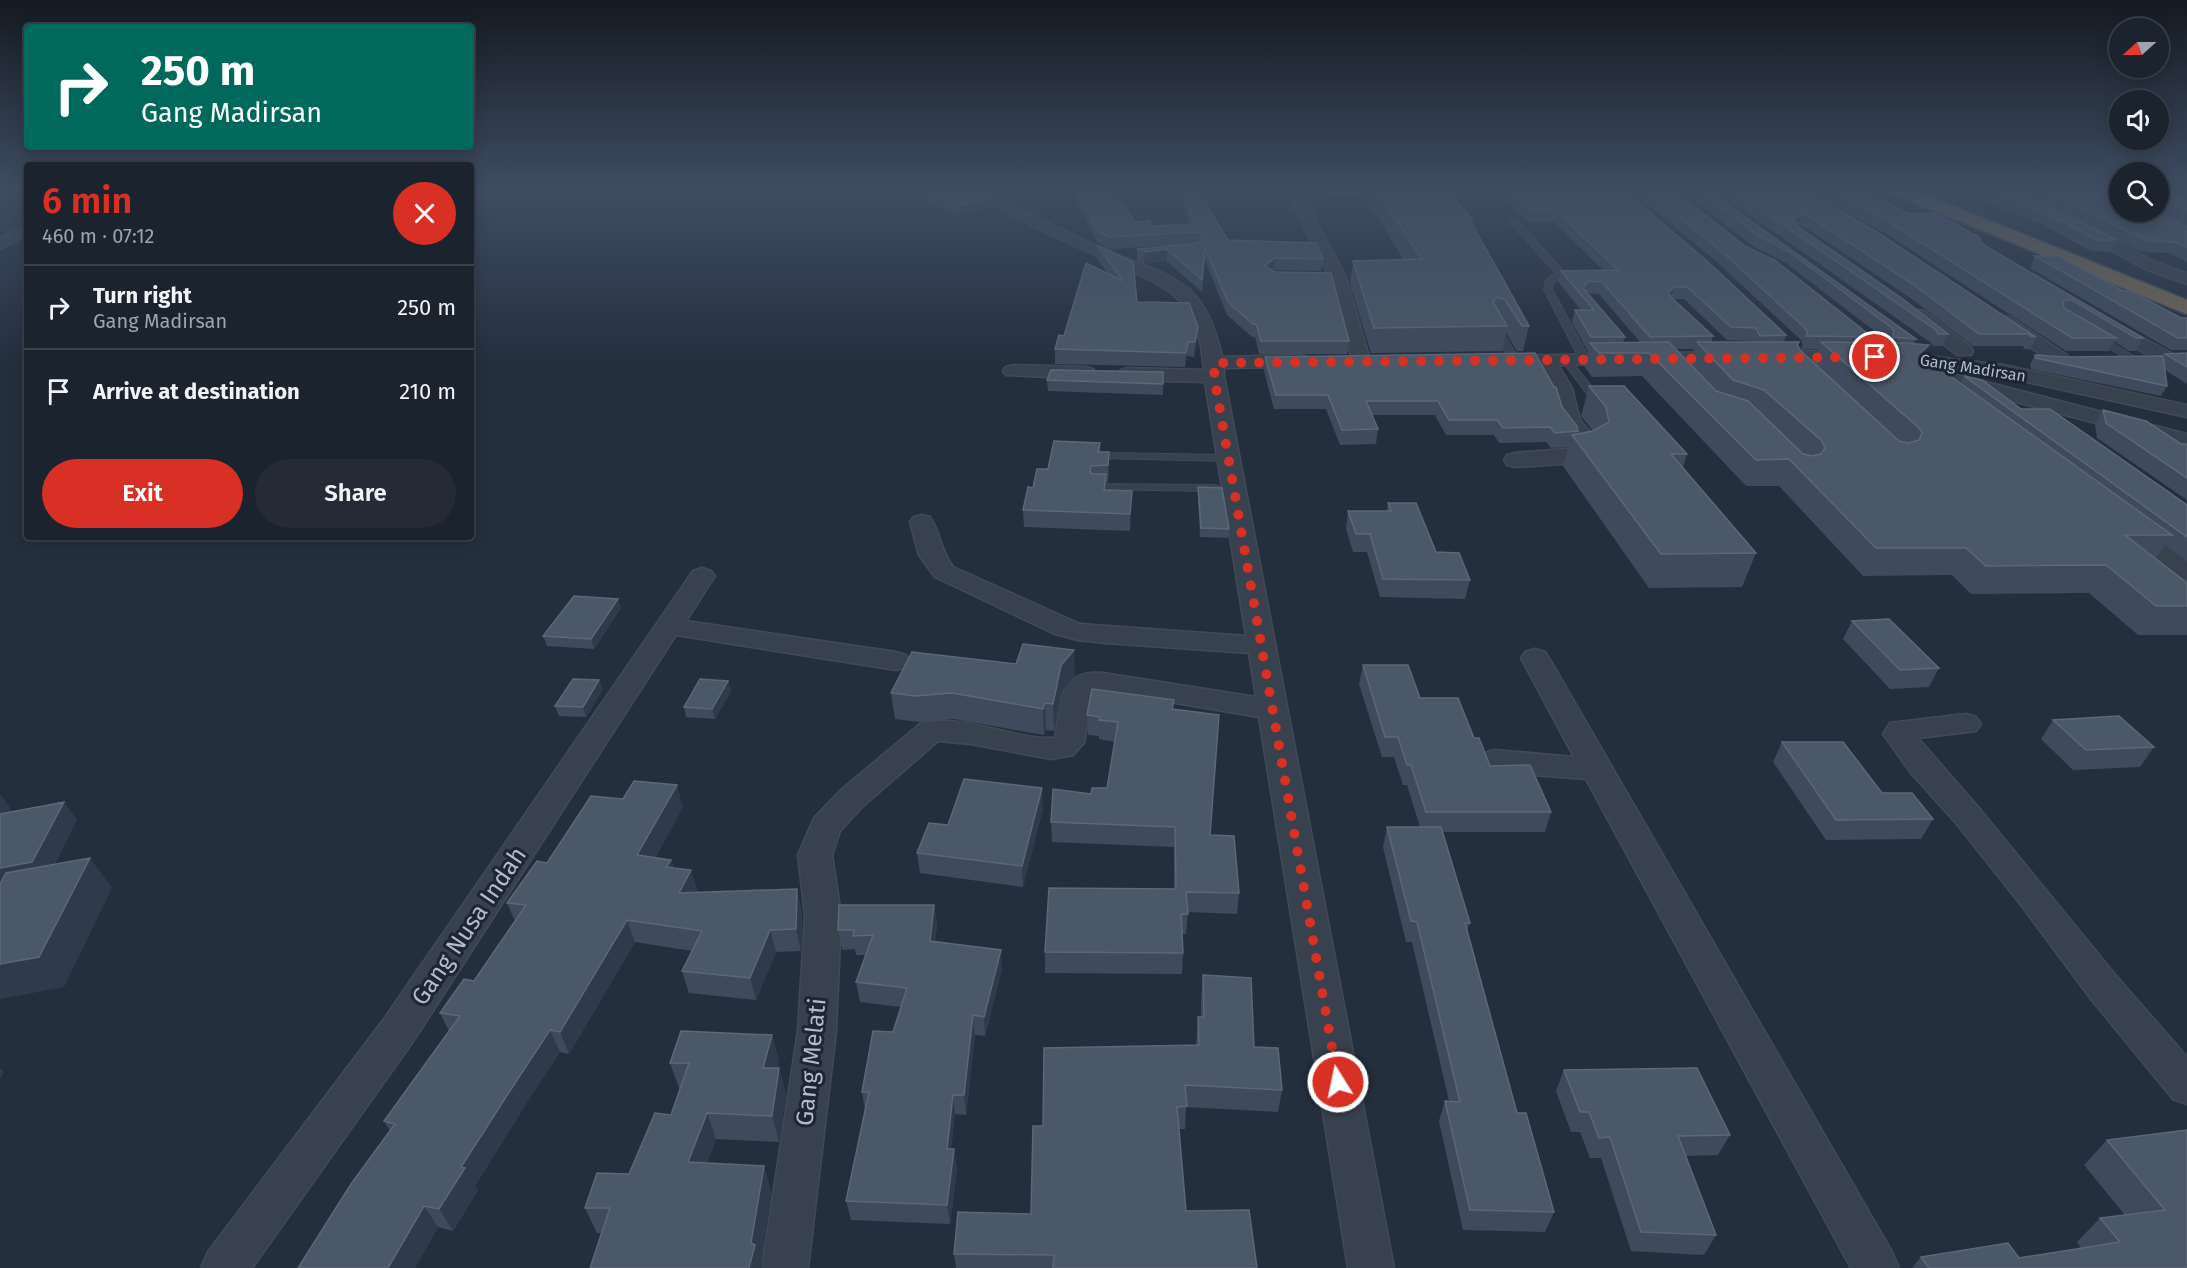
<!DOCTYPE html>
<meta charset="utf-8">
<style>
body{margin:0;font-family:"Fira Sans",sans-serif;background:#242b36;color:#f1f3f6;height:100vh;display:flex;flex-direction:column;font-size:22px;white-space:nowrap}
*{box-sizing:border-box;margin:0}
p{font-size:20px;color:#a0a4aa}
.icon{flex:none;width:33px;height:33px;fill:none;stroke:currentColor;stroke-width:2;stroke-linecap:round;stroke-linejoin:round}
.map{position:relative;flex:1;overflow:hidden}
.panel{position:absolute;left:24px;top:162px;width:450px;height:378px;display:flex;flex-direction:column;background:#1b232e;border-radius:6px;box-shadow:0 3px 15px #0003,0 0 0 2px #39404a}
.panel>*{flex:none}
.hud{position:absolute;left:24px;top:24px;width:450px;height:126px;border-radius:6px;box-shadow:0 3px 15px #0003,0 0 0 2px #39404a;background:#00695c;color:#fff;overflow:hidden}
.needle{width:39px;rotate:249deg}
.fabs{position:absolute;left:2109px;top:18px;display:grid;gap:12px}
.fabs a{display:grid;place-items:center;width:60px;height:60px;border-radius:50%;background:#1b232e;box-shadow:0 3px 15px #0003,0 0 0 2px #39404a;font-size:30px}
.pin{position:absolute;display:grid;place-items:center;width:51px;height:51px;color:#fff;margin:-26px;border:3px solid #fff;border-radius:50%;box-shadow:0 2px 6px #0007}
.me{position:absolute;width:66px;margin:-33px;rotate:350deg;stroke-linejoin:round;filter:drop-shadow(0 0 4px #0008)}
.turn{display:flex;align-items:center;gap:21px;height:126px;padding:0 18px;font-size:27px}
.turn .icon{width:78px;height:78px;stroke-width:2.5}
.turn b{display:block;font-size:42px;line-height:51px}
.round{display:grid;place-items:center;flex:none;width:63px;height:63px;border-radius:32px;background:#242b36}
.head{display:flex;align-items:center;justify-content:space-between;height:102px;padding:0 18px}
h1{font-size:36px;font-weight:600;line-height:45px;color:#d93025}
.action{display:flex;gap:12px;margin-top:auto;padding:12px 18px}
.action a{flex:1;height:69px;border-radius:36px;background:#d93025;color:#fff;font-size:24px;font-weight:600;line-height:69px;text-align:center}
.action a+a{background:#242b36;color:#f1f3f6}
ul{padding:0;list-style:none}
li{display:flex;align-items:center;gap:18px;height:84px;padding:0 18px;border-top:2px solid #39404a}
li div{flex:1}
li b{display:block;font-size:22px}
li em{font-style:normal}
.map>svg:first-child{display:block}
</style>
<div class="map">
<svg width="2187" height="1268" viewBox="0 0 2187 1268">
<rect width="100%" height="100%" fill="#242f3e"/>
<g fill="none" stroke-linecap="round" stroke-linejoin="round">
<defs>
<path id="service" d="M1510,219H1516L1564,272V276L1553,283L1552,289L1590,360L1588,362L1580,360L1544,289L1546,280L1556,273L1510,223Z
M1492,324L1499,326L1520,361L1518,363L1510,361L1491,326Z
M2094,335H2100L2138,359L2130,361L2094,339Z
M1563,358H1569L1604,402V406H1596L1563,362Z
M1104,453L1228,455L1233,458L1228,461L1100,458V454Z
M1096,484L1216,485L1222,488L1216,491L1092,489V485Z"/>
<path id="minor" d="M963,188H980C1022,210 1065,231 1108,251C1136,263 1168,271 1191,291C1209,308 1217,334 1222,357L1300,355L1307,357L1309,361L1307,365L1300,367L1224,368V376L1394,1268H1348L1259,717L1099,690L1092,692L1084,743L1073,755L1051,759L971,744L938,741L863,806L840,831L832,855L841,915L836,1031L808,1268H762L798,1031L805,915L798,855L814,818L841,790L920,724C965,712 1011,740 1055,738C1061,705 1057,669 1103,673L1256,697L1249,653L1106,643L1078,640L1055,634L935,577L919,555L910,522L914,517L922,515L930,517C941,533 939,548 953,567L1080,624L1246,636L1205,382L1128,380L1121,378L1118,374L1121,370L1128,368L1204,370L1201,346L1194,323L1184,305L1172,293L1152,281L1032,226Z
M1285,188H1299L1346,278L1370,360L1368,364H1354L1352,360L1330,278Z
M27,224V235L0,249V238Z
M2083,224L2157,263L2187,273V284L2145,269L2078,232L2075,229Z
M1918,310L1924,311L1971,347L1973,351L1971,355H1957L1912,319L1909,315L1912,311Z
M2004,316L2010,317L2067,355L2069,359L2067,363H2053L1998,325L1995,321L1998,317Z
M2110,320L2173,354L2175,358L2173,362H2159L2104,329L2101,325L2104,321Z
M1770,351H1852L1859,353L1861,357L1859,361L1852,363L1763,361L1761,357L1763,353Z
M1729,352L1736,354L1738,358L1736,362L1558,365L1572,388L1580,420L1596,439L1599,451C1588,467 1534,465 1515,467L1507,465L1504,460L1507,455L1515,453L1576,448L1575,440L1560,421L1552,388L1539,365L1496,364L1494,360L1496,356Z
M1893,352L2004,365L2187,405V417L2004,377L1886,362L1884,358L1886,354Z
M1013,365L1086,367L1093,369L1096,373L1093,377L1086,379L1006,375L1003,371L1006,367Z
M1959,375L2187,434V447L1952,385L1949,381L1952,377Z
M2132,525L2140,527L2187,561V580L2178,577L2124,537L2120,532L2124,527Z
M702,568L711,571L715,576L686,621L896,652L906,655L910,661L906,667L896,670L676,635L412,1043L252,1268H201L208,1252L384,1019L693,571Z
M1535,649L1545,652L1549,658L1892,1252L1899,1268H1851L1586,779L1494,772L1483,768L1479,761L1483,754L1494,750L1574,757L1521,658L1525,652Z
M1966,714L1976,717L1981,724L1976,731L1918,738L1978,807L2117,977L2187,1057V1104L2173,1099L2091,999L2018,901L1956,823L1911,773L1883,734L1890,723Z"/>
<path id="motorway" d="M1886,188H1908L2187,300V314L1888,192Z"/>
</defs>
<!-- service casing -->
<use href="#service" stroke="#414a57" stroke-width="2"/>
<!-- minor casing -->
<use href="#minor" stroke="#414a57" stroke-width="3"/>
<!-- motorway casing -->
<use href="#motorway" stroke="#434c59" stroke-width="3"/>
<!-- service -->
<use href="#service" fill="#38414e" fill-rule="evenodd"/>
<!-- minor -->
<use href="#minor" fill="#38414e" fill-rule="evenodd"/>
<!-- motorway -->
<use href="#motorway" fill="#746855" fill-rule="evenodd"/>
</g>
<!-- wall -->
<path fill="#3f4b5c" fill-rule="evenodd" d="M893,188H973L991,197L992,206L960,215Z
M984,188H1032V195L1011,201Z
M1075,188L1115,203L1135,222L1153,226L1190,224L1181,200V189L1228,240L1323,259L1321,271L1274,270L1273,271L1349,341L1347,354H1259L1255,337H1252L1227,315L1205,260L1202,292L1166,261L1144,264L1137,261V249L1194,244L1109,249L1097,242L1075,199Z
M1323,188H1446L1472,225L1529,326L1523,351H1517L1506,333L1502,351L1371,353L1350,284L1353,261L1404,260L1364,196H1328Z
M1496,188H1621L1786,335L1784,342H1799L1798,346L1801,351L1814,362L1819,349H1801L1803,345L1801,340L1717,262L1628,188H1671L1745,246L1872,337L1870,343H1888L1886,340L1786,263L1756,248L1679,188H1709L1737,211L1916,339L1914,344L1929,345L1924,356L1925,358L1960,383L1964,376L2187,505V560L2165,544L2156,559L2187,583V635H2138L2089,593L1971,594L1952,575L1863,576L1779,486H1746L1642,376L1592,377L1584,366L1588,350H1587L1572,322L1575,310H1581L1558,282L1561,271L1603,270L1554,222H1528ZM1587,293L1599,294L1640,342H1623L1625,337ZM1673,299H1684L1727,340L1752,341L1753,342H1711L1713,336ZM1676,349H1694L1690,364Z
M1715,188H1800L2036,337L2030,349H2024L2023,346H1973L1912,299L1805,227L1798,225L1797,226L1948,334L1942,346H1933L1930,342L1746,212Z
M1802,188H1860L1908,214L1982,244L2143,338L2136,351H2129L2114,341L2109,351H2066L1885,233Z
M1955,188H2010L2117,240L2111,252L2091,251L2039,223L1981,200Z
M2011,188H2098L2120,212L2187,226V262L2169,253L2142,252Z
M2158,195L2187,200V225L2155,212H2158Z
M1097,245L1133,262L1137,302L1198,327L1197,341L1194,357L1187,356L1185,367L1055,364V349L1064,336L1108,274L1097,258Z
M2035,256L2123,291L2181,318H2187V350H2171L2030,268Z
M2187,353V384L2165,370L2167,386L2161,396L2031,369L2030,365L2035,355L2065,357L2163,358L2165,354Z
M1265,357L1562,407L1578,431L1577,434L1593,431L1581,416L1589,386L1687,454L1683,468L1756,553L1742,587L1649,588L1563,466L1568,447L1551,448L1546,442L1499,443L1494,435H1446L1435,415H1372L1378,429L1376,444L1340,445L1326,409H1274L1264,371Z
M1163,372V395L1048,391L1047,380Z
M2103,410L2181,444H2187V500L2097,438L2095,424Z
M1100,443V452H1109V469L1108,482H1106V490L1131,508L1130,531L1024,527L1023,510L1033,488L1048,469Z
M1198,487L1229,529L1228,538L1200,537L1198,496Z
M1388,503L1436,552L1470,580L1465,599L1380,597L1367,552H1353L1346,529L1348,511H1387Z
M618,599L621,608L594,649L547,646L543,636Z
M1852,621L1939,668L1929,687L1890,689L1843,639Z
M1363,665L1420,698L1474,738L1490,766L1551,812L1545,832H1443L1470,923L1467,931L1517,1113L1554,1212L1545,1232L1463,1230L1439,1121L1445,1101H1449L1412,942H1406L1383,847L1387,827H1420L1407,785H1403L1394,757H1382L1359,684Z
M1075,676L1062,691L1054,731L1046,730L1044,735L954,719L919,722L895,719L891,693Z
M728,681L731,691L715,719L686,717L684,707Z
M603,689L586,717L559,716L555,706Z
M1174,700L1173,709L1210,835L1239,893L1237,914L1188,912L1186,934H1182L1183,953L1182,974L1045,973V952L1174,889V847L1052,842L1051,822L1091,794L1107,788L1115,742L1099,739V736L1088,735L1087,715Z
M2053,720L2154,747L2140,767L2073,770L2041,739Z
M1782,742L1933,819L1921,839L1826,840L1773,762Z
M683,807L655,858L671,860L674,868L698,892L802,911L801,951L776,952L756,1000L689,993L682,971L692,951L635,942L569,1054L560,1052L529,1099L475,1186L478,1190L453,1231L438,1227L415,1268L390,1131L384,1121L449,1031L440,1013L474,981L515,921L507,903L547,863Z
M1043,808L1023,887L920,873L917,853L948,825Z
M934,905L937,924L935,941L1002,969L985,1036L975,1035L966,1115L955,1114L951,1149H954L957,1169L950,1224L851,1220L846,1201L865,1110L862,1092L893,1032L901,1007L860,1002L856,982L866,955H856L855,949L842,950L838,930Z
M1203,975L1254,1047L1282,1090L1278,1112L1186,1107L1185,1129H1179L1186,1211L1257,1268H956L954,1254L1031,1214L1043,1126L1196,1045L1198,1017H1201V998Z
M779,1060L777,1068H779L786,1094L779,1142L716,1139L707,1163L764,1166L771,1192L761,1262L762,1268H590L602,1233H597L585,1208L629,1174L671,1115L680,1088H679L670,1063Z
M1564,1070L1730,1135L1718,1155L1686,1156L1716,1235L1704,1255L1631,1251L1601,1158H1590L1580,1132H1571L1556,1091Z
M2187,1130V1268H1912L1921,1257L2019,1258L2081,1248L2077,1242L2100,1218L2125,1215L2084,1165L2107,1140Z"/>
<!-- shaded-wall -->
<path fill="#2f3b4b" d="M1027,188H1032V195L1011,201V192Z
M991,197L992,206L960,215V206Z
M1802,214L1798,225L1790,230L1794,219Z
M1167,249L1166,261L1144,264L1145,252Z
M1275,258L1274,270L1264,278L1265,266Z
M1674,287L1670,299L1668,293Z
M1198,327L1197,341L1194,357L1195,342Z
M1188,342L1187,356L1185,367L1186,353Z
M1929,345L1918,369L1921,352Z
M1109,452V469L1108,482V465Z
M1132,491L1131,508L1130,531V514Z
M618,599L621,608L594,649L591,639Z
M1074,650L1075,676L1062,691L1054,731L1053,704L1061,665Z
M599,680L603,689L586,717L583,707Z
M728,681L731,691L715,719L712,709Z
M1045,703L1046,730L1044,735L1043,709Z
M677,785L683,807L644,877L637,855Z
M1042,788L1043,808L1023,887L1022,866Z
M0,794L11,809L5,834L0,827Z
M64,802L77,820L47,881L0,890V868Z
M90,858L112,888L64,987L0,999V964Z
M671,860L678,882L666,867Z
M691,870L698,892L679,893Z
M797,889L802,911L801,951L796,929Z
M934,905L937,924L932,960L930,941Z
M627,920L635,942L569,1054L560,1032Z
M770,930L776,952L756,1000L750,978Z
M1001,950L1002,969L985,1036L984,1017Z
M973,1015L975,1035L966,1115L964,1095Z
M550,1030L560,1052L529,1099L475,1186L478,1190L453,1231L439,1209L461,1167L519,1077Z
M772,1035L779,1060L770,1094L763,1068Z
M0,1068L4,1072L0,1079Z
M779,1068L786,1094L779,1142L772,1116Z
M953,1095L955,1114L949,1168L947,1149Z
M707,1113L716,1139L698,1187L688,1162Z
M954,1149L957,1169L950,1224L947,1205Z
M764,1166L771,1192L761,1262L762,1268H749L751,1243Z
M424,1206L438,1227L415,1268H388Z"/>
<!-- building -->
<path fill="#4b5868" stroke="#5c6777" stroke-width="1.5" d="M913,188H973L991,197L960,206Z
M1002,188H1027L1011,192Z
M1075,188H1102L1115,203H1123L1135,222L1149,221L1153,226L1195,224L1181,189L1184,188H1196L1228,240L1316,243L1323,259L1275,258L1265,266L1275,272L1331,273L1349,341H1261L1256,324H1253L1228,302L1205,248L1202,280L1167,249L1145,252L1137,249L1193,244L1200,242L1203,236L1198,232L1110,237L1097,231Z
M1375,188H1446L1473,221L1471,222L1529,326H1522L1505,300L1497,297L1493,302L1507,326L1374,328L1353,261L1422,259Z
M1508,188H1621L1706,260L1786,335L1760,336L1756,328L1731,327L1687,287H1674L1668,293L1672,298L1713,336L1650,337L1602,282L1588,281L1583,288L1625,337H1591L1575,310H1594L1561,271L1618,270L1556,211H1530Z
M1643,188H1671L1745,246L1776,261L1872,337L1806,336L1808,334L1805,328L1721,251Z
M1696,188H1709L1737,211L1916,339L1893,337L1894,332L1892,328L1790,252L1760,237Z
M1732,188H1800L1877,232L2036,337L2030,336L2029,334H1979L1917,287L1809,216L1802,214L1794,219L1797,226L1903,299L1948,334H1938L1936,330L1750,202Z
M1825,188H1860L1908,214L1935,213L1979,237L1982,244L2143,338H2136L2072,300H2065L2063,302L2064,308L2116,338H2072L1889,222Z
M1981,188H2010L2117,240H2097L2044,212Z
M2037,188H2098L2120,197V212H2151L2187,226V247L2175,242L2148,241Z
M2158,195H2175L2187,200V211L2158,200Z
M1097,245L1133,262L1137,302L1189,303L1198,327L1195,342H1188L1186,353L1055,349L1059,335L1064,336L1086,263L1123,281Z
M2035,256H2058L2123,291H2130L2181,318H2187V338H2178Z
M1669,342L1716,391L1748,401L1803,454L1813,456L1821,454L1825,448L1822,441L1764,390L1733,380L1697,342H1799L1797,345L1801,351L1899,441L1908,443L1919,440L1922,433L1919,428L1821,342L1906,343L1929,345L1921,352L1925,358L2172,535H2125L2187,583V606H2156L2106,565L1986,566L1966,548H1876L1789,459L1756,460L1649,353H1599L1590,343Z
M1535,353L1554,387H1556L1562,407L1577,426L1578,431L1555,433L1550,427L1503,428L1497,420H1449L1438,401H1366L1378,429L1342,430L1328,395H1276L1265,357Z
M2187,353V367L2165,354Z
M2035,355L2065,357L2163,356L2167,386L2036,358Z
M1051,370L1163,372V384L1047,380Z
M1964,376L1982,380L2021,409H2050L2187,505V537Z
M1589,386H1624L1687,454H1671L1756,553L1661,554L1572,435L1593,431L1609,422L1606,407Z
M2103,410L2146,421L2181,444H2187V478L2106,423Z
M1054,441L1100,443L1098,452H1109L1108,465L1091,466L1090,472L1092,474H1106L1104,490L1132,491L1130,514L1023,510L1028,487L1033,488L1037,469H1048Z
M1198,487L1222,488L1229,529L1201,528Z
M1388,503H1416L1436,552L1459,553L1470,580L1383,579L1370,534H1356L1348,511H1391Z
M574,596L618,599L591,639L543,636Z
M1889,619L1939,668L1900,670L1852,621Z
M1023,644L1074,650L1061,665L1053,704L1045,703L1043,709L952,693L916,696L891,693L912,652L1016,664Z
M1363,665H1408L1420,698H1458L1474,738H1479L1490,766L1530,765L1551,812H1426L1411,765H1407L1398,737H1385Z
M573,679L599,680L583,707L555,706Z
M700,679L728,681L712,709L684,707Z
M1092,689L1174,700L1172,709L1219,715L1210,835L1234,836L1239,893L1186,892L1188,914H1181L1183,953L1045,952L1049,888L1176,889L1175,827L1051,822L1053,789L1091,794L1092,788H1107L1118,722L1099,720L1100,717L1087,715Z
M2119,716L2154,747L2086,750L2053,720Z
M1782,742H1843L1882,793H1912L1933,819L1836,820Z
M964,779L1042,788L1022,866L917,853L929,823L948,825Z
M634,781L677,785L637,855L671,860L666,867L691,870L679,893L797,889L796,929L770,930L750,978L682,971L702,931L627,920L560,1032L550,1030L519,1077L461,1167L465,1168L439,1209L424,1206L388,1268H298L351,1184L395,1124L384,1121L460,1016L440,1013L464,979L474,981L526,905L507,903L537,861L547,863L591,796L623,799Z
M64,802L32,862L0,868V814Z
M1387,827H1441L1470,923H1465L1517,1113H1526L1554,1212L1470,1210L1445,1101L1460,1102L1417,922L1411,921Z
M90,858L39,957L0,964V884L6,873Z
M839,905H934L930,941L1001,950L984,1017L973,1015L964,1095H953L947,1149H954L947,1205L846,1201L869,1092H862L873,1031L893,1032L907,988L856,982L873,935L853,936L854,930H838Z
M1203,975L1251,978L1254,1047L1278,1048L1282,1090L1185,1085L1187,1106L1177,1107L1186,1211L1249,1210L1257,1268H1053L1054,1255L954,1254L958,1212L1031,1214L1033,1126H1043L1044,1048L1199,1045L1198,1017H1204Z
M681,1031L772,1035L763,1068H779L772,1116L707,1113L688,1162L764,1166L751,1243L755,1245L749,1268H590L610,1208H585L597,1173L629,1174L655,1113L671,1115L689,1063H670Z
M1697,1068L1730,1135L1678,1136L1716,1235L1641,1232L1610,1137L1599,1138L1589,1112H1580L1564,1070Z
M2187,1130V1268H1929L1921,1257L2008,1243L2019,1258L2120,1242L2100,1218L2165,1210L2107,1140Z"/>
<!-- sky -->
<linearGradient id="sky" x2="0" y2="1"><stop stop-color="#141a22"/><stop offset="0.52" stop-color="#3f4d63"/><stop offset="1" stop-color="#3f4d63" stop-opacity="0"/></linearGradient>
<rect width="2187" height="365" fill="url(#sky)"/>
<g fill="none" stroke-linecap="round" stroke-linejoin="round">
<!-- route -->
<path stroke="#d93025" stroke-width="10" stroke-dasharray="0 18" d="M1338,1082L1214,376L1215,363L1875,357"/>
</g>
<g text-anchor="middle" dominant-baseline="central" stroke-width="6" stroke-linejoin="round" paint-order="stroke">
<!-- far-street labels -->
<g font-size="16" fill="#b4bcc9" stroke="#1d2633">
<text transform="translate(1973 368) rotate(9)">Gang Madirsan</text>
</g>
<!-- near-street labels -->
<g font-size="24" fill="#b4bcc9" stroke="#1d2633">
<text transform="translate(469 926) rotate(-56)">Gang Nusa Indah</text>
<text transform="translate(811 1062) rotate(-84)">Gang Melati</text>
</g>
</g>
</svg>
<div class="fabs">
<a><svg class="needle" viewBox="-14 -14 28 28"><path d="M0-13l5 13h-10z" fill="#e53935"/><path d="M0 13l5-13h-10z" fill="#a0a4aa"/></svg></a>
<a><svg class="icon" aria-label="sound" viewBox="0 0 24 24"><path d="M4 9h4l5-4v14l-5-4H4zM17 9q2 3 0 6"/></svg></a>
<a><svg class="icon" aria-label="search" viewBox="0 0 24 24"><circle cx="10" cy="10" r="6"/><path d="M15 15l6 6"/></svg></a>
</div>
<div class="pin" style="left:1875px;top:357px;background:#d93025"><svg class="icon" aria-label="arrive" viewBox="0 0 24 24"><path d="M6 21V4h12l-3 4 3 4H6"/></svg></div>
<svg class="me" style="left:1338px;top:1082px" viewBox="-20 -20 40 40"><circle r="17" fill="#d93025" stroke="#fff" stroke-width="3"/><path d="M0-11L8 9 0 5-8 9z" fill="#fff"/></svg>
<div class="hud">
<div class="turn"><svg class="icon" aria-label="right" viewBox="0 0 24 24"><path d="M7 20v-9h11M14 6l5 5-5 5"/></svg><div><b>250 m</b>Gang Madirsan</div></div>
</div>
<section class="panel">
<div class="head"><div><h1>6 min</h1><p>460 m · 07:12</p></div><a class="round" style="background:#d93025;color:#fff"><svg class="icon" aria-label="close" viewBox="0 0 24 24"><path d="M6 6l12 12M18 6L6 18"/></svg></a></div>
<ul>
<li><svg class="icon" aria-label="right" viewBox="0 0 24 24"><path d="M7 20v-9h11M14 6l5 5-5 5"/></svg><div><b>Turn right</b><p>Gang Madirsan</p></div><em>250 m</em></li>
<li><svg class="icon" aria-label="arrive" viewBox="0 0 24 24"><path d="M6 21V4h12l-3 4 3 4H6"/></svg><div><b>Arrive at destination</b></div><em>210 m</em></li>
</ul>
<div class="action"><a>Exit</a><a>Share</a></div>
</section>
</div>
